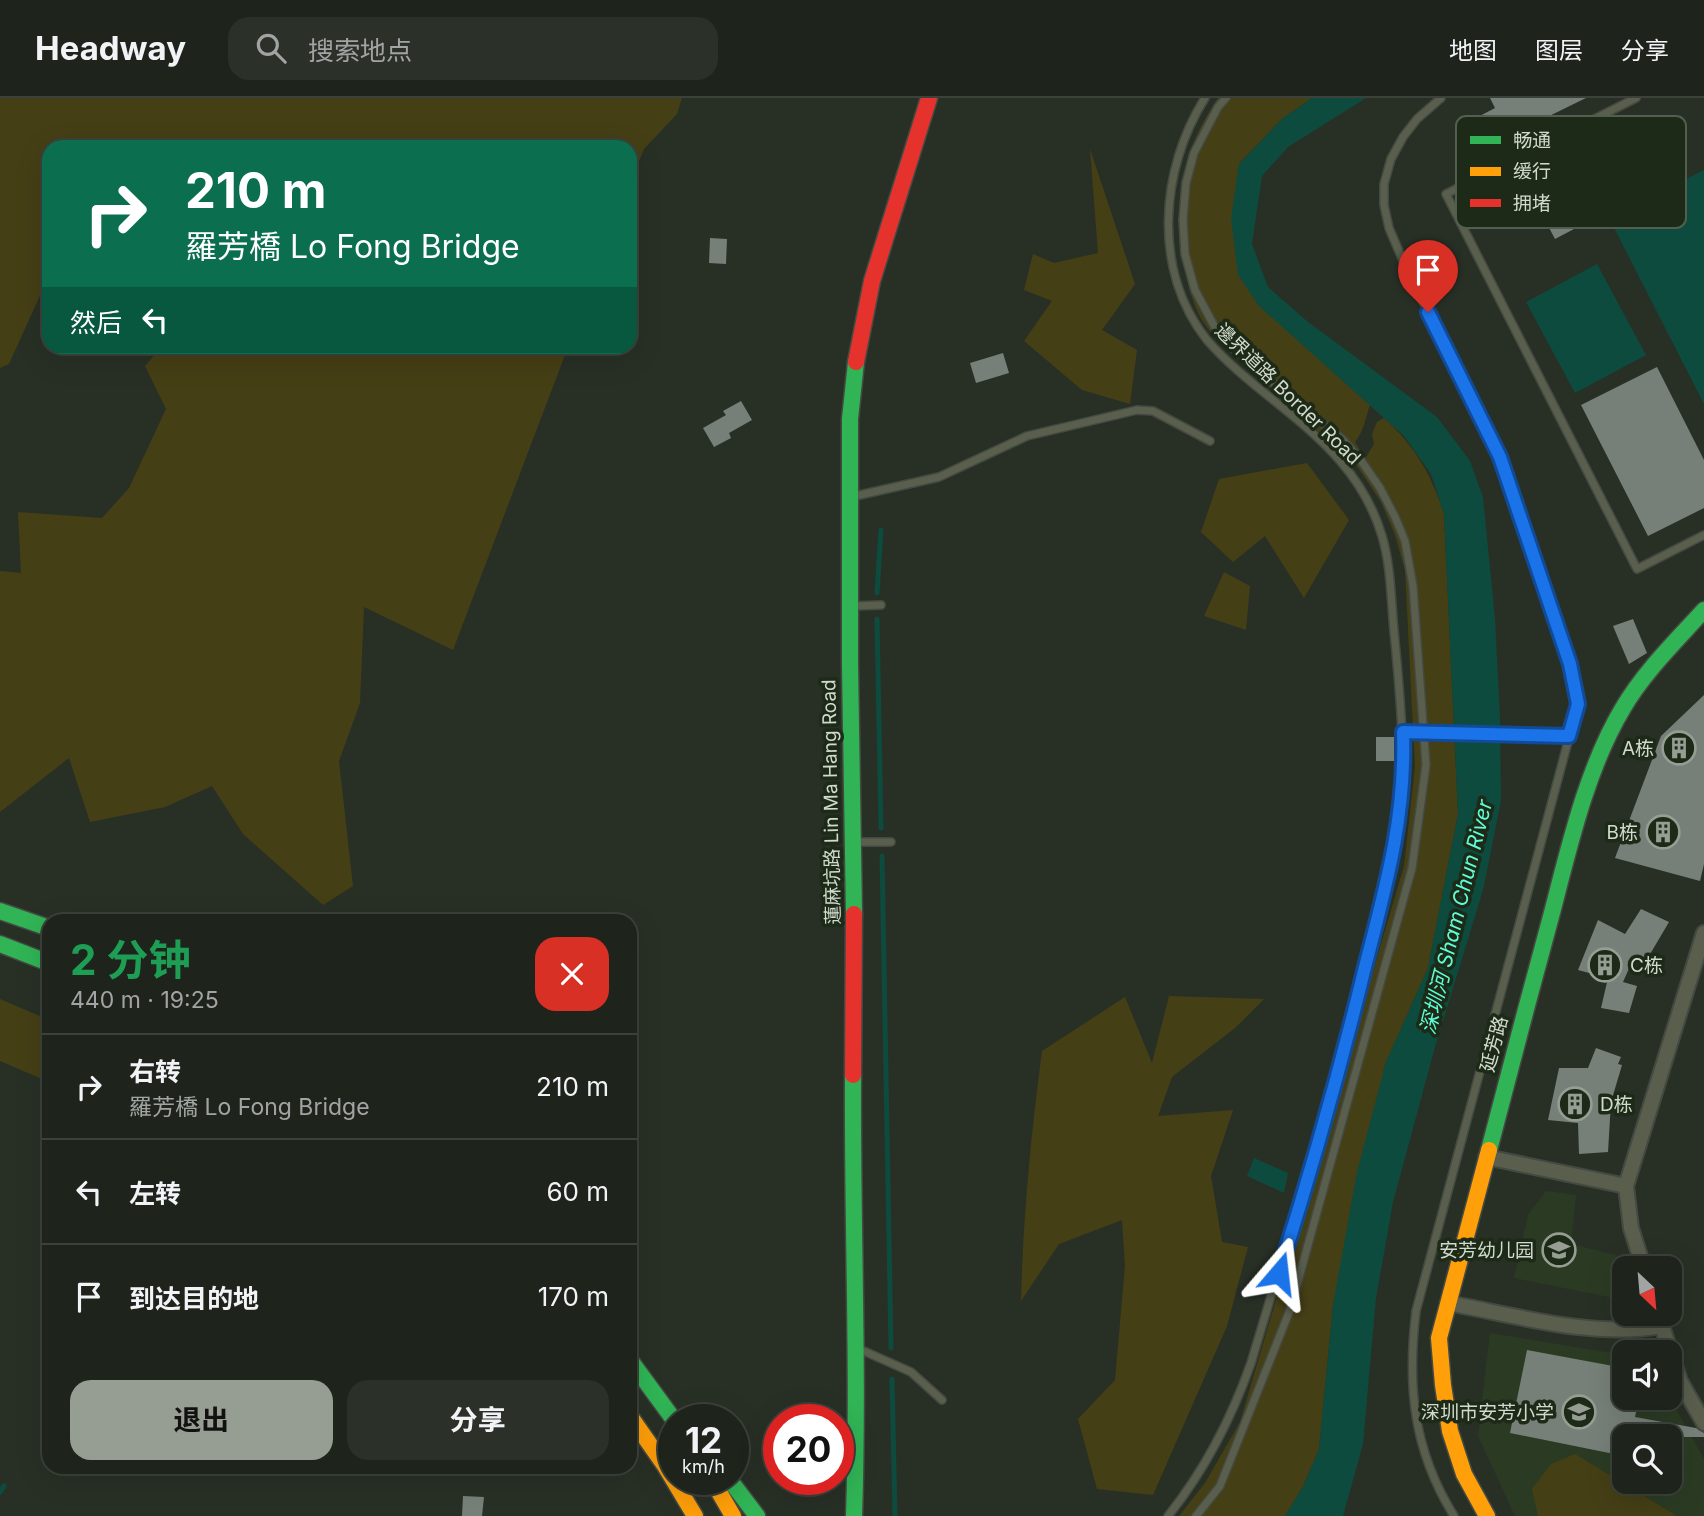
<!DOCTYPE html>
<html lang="zh">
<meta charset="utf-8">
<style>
body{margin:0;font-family:Inter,"Noto Sans SC",sans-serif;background:#2b3029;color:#f1f3f6;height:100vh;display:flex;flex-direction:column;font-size:26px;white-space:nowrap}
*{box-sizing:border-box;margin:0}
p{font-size:23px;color:#a1a4a3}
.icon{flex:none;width:38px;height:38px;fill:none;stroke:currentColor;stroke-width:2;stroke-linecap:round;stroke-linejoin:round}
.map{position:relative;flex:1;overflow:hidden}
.sheet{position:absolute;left:42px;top:816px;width:595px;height:560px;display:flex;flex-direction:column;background:#1e241c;border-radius:21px;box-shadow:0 7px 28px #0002,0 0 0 2px #3c413b}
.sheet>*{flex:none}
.top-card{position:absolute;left:42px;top:42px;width:595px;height:214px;border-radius:21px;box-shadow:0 7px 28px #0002,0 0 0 2px #3c413b;background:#0b6e4f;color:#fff;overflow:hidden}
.needle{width:46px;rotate:154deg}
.controls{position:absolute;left:1612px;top:1158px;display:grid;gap:14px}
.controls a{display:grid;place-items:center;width:70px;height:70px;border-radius:14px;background:#1e241c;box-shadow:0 7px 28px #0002,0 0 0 2px #3c413b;font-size:35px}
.speed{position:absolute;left:658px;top:1306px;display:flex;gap:14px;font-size:35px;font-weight:700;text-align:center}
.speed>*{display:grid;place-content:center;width:91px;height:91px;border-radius:50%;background:#1e241c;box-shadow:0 7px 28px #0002,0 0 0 2px #3c413b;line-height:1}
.speed small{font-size:18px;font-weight:400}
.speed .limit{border:10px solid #d22;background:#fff;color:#111}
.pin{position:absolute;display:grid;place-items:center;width:60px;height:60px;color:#fff;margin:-72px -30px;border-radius:50% 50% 50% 0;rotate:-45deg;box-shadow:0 0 7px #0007}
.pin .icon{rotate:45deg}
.me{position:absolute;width:77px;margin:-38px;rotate:17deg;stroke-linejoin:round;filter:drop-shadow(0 0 5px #0008)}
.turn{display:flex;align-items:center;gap:24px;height:147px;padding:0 28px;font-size:32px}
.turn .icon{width:91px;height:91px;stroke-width:2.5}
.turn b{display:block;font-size:49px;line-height:60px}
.then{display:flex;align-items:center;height:66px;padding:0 28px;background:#0003;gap:14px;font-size:26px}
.round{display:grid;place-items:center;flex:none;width:74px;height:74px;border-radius:21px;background:#2b3029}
.summary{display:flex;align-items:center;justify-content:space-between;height:119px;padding:0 28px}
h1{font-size:42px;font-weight:700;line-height:52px;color:#1e9e55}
.action{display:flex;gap:14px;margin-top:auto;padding:14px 28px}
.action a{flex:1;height:80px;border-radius:21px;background:#969e93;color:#111;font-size:28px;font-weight:700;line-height:80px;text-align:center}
.action a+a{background:#2b3029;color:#f1f3f6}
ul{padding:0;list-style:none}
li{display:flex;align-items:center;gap:21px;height:105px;padding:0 28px;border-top:2px solid #3c413b}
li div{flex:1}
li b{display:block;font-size:26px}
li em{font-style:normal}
header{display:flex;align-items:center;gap:42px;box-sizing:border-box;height:98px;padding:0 35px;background:#1e241c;border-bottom:2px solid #3c413b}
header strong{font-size:33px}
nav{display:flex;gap:38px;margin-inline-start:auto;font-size:24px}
.search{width:490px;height:63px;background:#2b3029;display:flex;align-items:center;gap:18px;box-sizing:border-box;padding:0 24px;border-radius:21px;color:#a1a4a3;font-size:26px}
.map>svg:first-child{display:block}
</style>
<header>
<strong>Headway</strong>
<div class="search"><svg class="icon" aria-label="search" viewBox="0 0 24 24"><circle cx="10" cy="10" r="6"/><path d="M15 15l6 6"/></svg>搜索地点</div>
<nav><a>地图</a><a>图层</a><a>分享</a></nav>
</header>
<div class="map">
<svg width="1704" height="1418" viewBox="0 0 1704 1418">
<rect width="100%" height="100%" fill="#283026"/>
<!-- built -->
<path fill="#2b3b23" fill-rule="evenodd" d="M1546,1093L1576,1097L1571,1146L1623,1159L1614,1200L1514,1180L1528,1117Z
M1490,1235L1624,1257V1300H1670L1704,1361V1418H1515L1478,1338ZM1624,1339H1670V1384H1624Z"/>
<!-- green -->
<path fill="#453f16" d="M0,0H682L677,16L644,51L630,86V49H49V199L42,193L9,266L0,270Z
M1218,0H1312L1282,21L1239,66L1258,206L1370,307C1365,321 1364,333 1355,344L1365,361L1374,346L1372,336L1377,324L1384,320C1415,348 1431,376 1444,416L1458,716L1428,870L1385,967L1333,1207L1319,1351L1303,1389L1285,1418H1179L1205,1385L1240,1324L1404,768L1415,669L1405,472L1395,437L1381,404L1357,368L1224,248C1218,242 1211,235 1206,228C1194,212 1188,188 1184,168C1173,103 1181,55 1218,0Z
M1090,51L1135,186L1102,232L1137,252L1130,306L1082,292L1024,243L1052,203L1024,192L1033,156L1054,165L1098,155Z
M162,248L568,249L453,552L364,509L360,605L339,663L353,788L323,807L243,736L212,688L165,709L90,724L69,660L0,714V473L21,475L18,414L102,420L129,390L166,311L145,268Z
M1307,365L1349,422L1304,500L1265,438L1233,464L1201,434L1219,381Z
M1224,474L1250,488L1246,532L1204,518Z
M1169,898L1264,901L1235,930L1172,979L1158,1018L1233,1012L1211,1078L1222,1144L1248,1149L1227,1228L1153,1397L1097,1391L1078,1321L1115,1282L1125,1168L1122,1122L1059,1146L1021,1203C1023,1119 1031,1036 1042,953L1125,899L1152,965Z
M0,901L49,922V984L0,963Z
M1575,1356L1677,1418H1538L1532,1391L1551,1366Z"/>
<!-- water -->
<path fill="#0d4b3e" d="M1312,0H1366L1288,49L1262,78L1252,146L1268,189L1308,224L1437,319L1470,363L1483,399L1495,521L1500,620L1501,702L1483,792L1435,949L1393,1104L1376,1200L1363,1346L1343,1418H1285L1303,1389L1319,1351L1333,1207L1357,1074L1386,964L1428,870L1458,716L1444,416L1431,376L1404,338L1259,208L1238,177L1231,120L1239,66L1282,21Z
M1704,72V306L1609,120Z
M1597,166L1646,257L1575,295L1526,204Z
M1254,1060L1288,1075L1284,1095L1247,1078Z"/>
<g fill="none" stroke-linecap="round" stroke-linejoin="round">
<!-- stream -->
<path stroke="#0d4b3e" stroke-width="5" d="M877,495L881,432
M877,521L881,730
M882,758L891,1250
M892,1281L895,1418
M0,1394L4,1388"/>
</g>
<!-- building -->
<path fill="#778078" d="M1490,0H1586L1539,23L1545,34L1514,49L1507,35L1487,45L1474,21L1495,10Z
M1555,97L1574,131L1555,141L1537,107Z
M710,140L727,141L726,166L709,165Z
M1003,255L1009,275L976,285L970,265Z
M1657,269L1704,362V410L1648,438L1581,307Z
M741,303L752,322L729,335L731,340L714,349L703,330L726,317L723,313Z
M1633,521L1647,555L1629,566L1613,528Z
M1704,597V766L1700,783L1615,760L1661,638Z
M1376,639H1394V663H1376Z
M1641,811L1669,824L1646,863L1635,857L1623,884L1637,888L1629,915L1601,910L1608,880L1578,872L1598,822L1625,836Z
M1596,950L1621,959L1618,966L1622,967L1611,1004L1608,1054L1579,1056L1578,1025L1548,1022L1559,970H1588Z
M1527,1252L1624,1270V1300H1639L1635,1319L1696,1330L1704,1335V1339H1683L1677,1376H1670V1339H1624V1358L1510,1335Z
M463,1398L484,1399L482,1418H462Z"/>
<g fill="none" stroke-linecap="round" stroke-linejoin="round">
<defs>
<path id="lane" d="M1441,0L1417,21L1403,39L1391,61L1384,86V107L1389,130L1404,165L1500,359L1570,566L1578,606L1416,1213C1407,1288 1413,1352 1454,1418
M1636,0L1446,96L1637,471L1704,437
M851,399L939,379L1027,338L1137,312L1153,313L1210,343
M854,508L881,507
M857,744H891
M857,1250L911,1274L942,1302
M1168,1418C1204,1373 1232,1319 1251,1265L1348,941L1394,751C1409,678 1401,607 1394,533C1391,502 1391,468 1382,438C1374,411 1359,385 1341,364C1302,318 1246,287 1207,242C1152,173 1160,71 1205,0
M1196,1418L1220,1388L1290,1212L1412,770L1426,667L1413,488L1405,443L1395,419L1380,390L1360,361L1343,342L1269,282L1219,237L1195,192L1185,156L1183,122L1186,85L1194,55L1218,9L1226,0"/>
<path id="street" d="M1486,1059L1626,1088
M1644,1171L1631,1130L1626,1088L1704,835
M1448,1205C1518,1218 1591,1240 1662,1228
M1658,1216L1680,1283L1704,1325"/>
<path id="fast" d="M0,813L49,830
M854,816L850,567V321L856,264
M0,846L49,865
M853,977C852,1124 859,1271 854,1418
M1489,1052C1510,972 1531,891 1553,811C1570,745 1588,668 1623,610C1644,574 1676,543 1704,512
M630,1262L674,1322
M729,1381L757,1418"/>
<path id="slow" d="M630,1318L665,1368L695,1418
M712,1382L733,1418
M1487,1418L1464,1376L1450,1333L1443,1287L1439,1240L1489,1052"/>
<path id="jam" d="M856,264L872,183L929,0
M853,977L854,816"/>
</defs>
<!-- lane casing -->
<use href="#lane" stroke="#444a42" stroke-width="10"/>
<!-- street casing -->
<use href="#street" stroke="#444a42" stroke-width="18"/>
<!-- fast casing -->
<use href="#fast" stroke="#444a42" stroke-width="19"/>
<!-- slow casing -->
<use href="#slow" stroke="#444a42" stroke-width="19"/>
<!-- jam casing -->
<use href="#jam" stroke="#444a42" stroke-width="19"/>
<!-- lane -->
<use href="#lane" stroke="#595e4d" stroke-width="7"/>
<!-- street -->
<use href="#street" stroke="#595e4d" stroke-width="14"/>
<!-- fast -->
<use href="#fast" stroke="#30b455" stroke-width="16"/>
<!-- slow -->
<use href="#slow" stroke="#ff9f0a" stroke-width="16"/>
<!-- jam -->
<use href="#jam" stroke="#e5322d" stroke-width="16"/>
<defs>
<path id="lane-bridge" d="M1403,634L1569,638"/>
</defs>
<!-- lane-bridge casing -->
<use href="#lane-bridge" stroke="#444a42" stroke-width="10" stroke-linecap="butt"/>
<!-- lane-bridge -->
<use href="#lane-bridge" stroke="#595e4d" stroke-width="7"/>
</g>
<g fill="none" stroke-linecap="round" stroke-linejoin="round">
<defs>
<path id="route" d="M1279,1175C1311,1074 1340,972 1365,869C1386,788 1406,718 1403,634L1569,638L1578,606L1570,566L1500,359L1428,214"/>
</defs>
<!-- route casing -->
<use href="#route" stroke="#114b97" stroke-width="18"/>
<!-- route -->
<use href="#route" stroke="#1a73e8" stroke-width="12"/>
</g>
<!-- icons -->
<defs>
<symbol id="building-ring" viewBox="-11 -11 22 22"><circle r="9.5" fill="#1d2a17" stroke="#969e93" stroke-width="1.5"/><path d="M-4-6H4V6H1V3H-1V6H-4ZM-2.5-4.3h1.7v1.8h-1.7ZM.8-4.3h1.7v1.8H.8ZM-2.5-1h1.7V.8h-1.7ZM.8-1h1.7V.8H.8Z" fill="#969e93"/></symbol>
<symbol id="school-ring" viewBox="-11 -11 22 22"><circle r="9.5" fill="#1d2a17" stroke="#969e93" stroke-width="1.5"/><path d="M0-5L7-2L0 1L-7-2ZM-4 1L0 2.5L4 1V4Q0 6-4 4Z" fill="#969e93"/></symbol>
</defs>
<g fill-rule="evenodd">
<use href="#building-ring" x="1660" y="631" width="38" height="38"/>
<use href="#building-ring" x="1644" y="715" width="38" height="38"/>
<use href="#building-ring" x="1586" y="848" width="38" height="38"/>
<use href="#building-ring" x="1556" y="987" width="38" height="38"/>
<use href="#school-ring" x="1540" y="1133" width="38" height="38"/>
<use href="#school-ring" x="1560" y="1295" width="38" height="38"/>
</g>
<g text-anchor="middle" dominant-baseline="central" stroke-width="7" stroke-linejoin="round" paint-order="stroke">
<!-- street labels -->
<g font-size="19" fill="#d1dace" stroke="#1d2a17">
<text transform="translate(1288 296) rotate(44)">邊界道路 Border Road</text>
<text transform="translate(831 704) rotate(-91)">蓮麻坑路 Lin Ma Hang Road</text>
<text transform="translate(1494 946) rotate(-75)">延芳路</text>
</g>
<!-- poi labels -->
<g font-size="19" fill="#d1dace" stroke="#1d2a17" text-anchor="end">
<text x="1654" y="650">A栋</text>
<text x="1638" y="734">B栋</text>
<text x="1630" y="867" text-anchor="start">C栋</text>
<text x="1600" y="1006" text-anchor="start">D栋</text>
<text x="1534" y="1152">安芳幼儿园</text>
<text x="1554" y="1314">深圳市安芳小学</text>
</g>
<!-- water labels -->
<g font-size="21" font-style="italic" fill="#5efdd7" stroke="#1d2a17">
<text transform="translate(1456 819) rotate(-76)">深圳河 Sham Chun River</text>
</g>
</g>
<!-- legend -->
<rect x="1456" y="18" width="230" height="112" rx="10" fill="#1d2a17" stroke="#535f4e" stroke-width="2"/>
<rect x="1470" y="38" width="31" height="8" fill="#30b455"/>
<rect x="1470" y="69" width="31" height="9" fill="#ff9f0a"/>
<rect x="1470" y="101" width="31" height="8" fill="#e5322d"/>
<g font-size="19" fill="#d1dace">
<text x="1513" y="49">畅通</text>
<text x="1513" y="80">缓行</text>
<text x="1513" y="112">拥堵</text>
</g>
</svg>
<div class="controls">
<a><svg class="needle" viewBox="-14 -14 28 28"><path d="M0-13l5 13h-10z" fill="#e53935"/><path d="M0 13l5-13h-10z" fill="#a1a4a3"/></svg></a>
<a><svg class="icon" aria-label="sound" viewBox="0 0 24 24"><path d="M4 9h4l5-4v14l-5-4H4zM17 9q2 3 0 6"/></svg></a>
<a><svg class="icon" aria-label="search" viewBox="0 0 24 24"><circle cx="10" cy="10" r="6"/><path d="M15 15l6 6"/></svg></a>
</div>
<div class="speed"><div>12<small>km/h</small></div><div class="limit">20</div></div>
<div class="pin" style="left:1428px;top:214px;background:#d93025"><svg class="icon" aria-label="arrive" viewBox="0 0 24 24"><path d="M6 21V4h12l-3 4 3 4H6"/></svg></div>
<svg class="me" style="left:1279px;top:1175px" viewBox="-20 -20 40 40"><path d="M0-17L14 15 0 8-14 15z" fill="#1a73e8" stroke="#fff" stroke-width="4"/></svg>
<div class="top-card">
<div class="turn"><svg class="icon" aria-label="right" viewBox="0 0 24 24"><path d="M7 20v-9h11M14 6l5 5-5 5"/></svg><div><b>210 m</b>羅芳橋 Lo Fong Bridge</div></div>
<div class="then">然后<svg class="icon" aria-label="left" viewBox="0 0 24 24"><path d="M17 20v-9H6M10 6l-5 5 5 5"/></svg></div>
</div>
<section class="sheet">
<div class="summary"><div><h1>2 分钟</h1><p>440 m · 19:25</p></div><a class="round" style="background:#d93025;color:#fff"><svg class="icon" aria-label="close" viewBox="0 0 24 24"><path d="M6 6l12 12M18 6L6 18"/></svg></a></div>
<ul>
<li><svg class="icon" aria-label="right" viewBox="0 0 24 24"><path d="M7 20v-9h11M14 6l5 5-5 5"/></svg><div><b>右转</b><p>羅芳橋 Lo Fong Bridge</p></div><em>210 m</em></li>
<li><svg class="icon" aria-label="left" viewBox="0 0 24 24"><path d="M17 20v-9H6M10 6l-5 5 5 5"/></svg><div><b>左转</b></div><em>60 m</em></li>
<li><svg class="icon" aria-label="arrive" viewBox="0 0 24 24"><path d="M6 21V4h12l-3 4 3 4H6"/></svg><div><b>到达目的地</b></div><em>170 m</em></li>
</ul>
<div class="action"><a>退出</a><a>分享</a></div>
</section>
</div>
